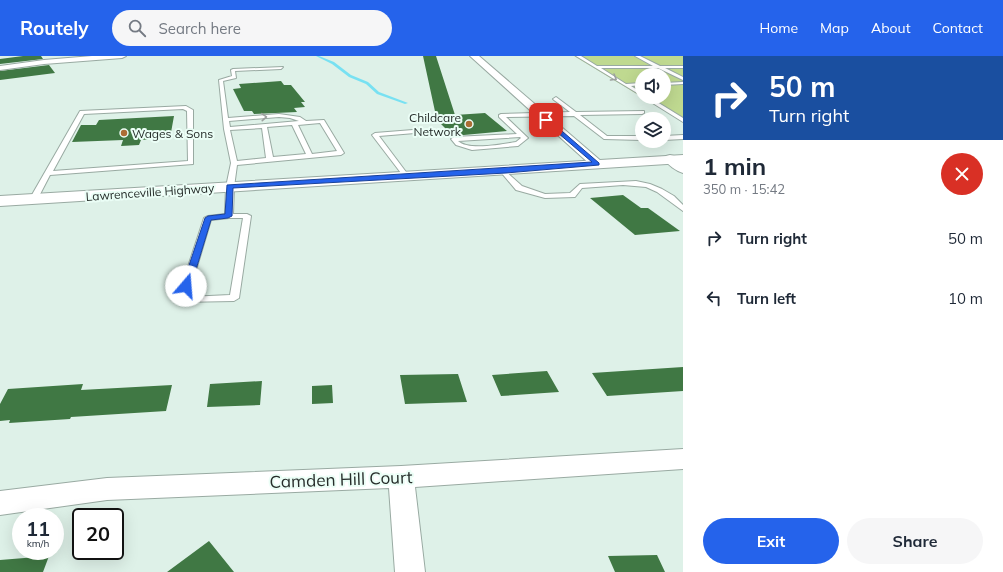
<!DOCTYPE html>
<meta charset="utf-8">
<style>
body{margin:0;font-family:Mulish,sans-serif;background:#f6f6f7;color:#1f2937;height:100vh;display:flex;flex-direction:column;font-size:15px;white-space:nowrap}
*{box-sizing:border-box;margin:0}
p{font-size:13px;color:#747a83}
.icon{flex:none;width:22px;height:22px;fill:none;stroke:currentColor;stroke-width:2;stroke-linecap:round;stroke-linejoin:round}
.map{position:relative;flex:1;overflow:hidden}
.side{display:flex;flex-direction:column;background:#fff;width:320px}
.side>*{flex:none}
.guide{background:#1a4fa0;color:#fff;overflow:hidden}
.buttons{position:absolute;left:635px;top:12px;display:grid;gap:8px}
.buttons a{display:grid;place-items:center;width:36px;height:36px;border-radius:50%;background:#fff;box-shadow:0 4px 16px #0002;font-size:20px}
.speed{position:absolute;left:12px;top:452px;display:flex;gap:8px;font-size:20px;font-weight:700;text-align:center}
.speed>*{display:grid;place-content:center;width:52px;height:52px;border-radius:50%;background:#fff;box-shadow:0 4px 16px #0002;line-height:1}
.speed small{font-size:10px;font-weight:400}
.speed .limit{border:2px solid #111;border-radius:6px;background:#fff;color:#111}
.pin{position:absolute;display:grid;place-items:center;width:34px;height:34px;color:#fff;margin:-17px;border-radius:8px;box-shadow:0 2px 6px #0006}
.me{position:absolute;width:44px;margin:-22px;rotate:18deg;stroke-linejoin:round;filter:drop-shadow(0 0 3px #0008)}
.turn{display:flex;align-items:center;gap:14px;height:84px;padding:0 20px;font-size:18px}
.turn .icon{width:52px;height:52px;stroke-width:2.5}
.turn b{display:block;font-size:28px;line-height:34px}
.round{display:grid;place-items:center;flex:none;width:42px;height:42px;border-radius:21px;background:#f6f6f7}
.head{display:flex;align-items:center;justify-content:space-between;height:68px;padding:0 20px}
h1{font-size:24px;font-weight:700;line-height:30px}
.primary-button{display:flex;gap:8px;margin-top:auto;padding:8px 20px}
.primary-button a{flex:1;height:46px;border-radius:24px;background:#2563eb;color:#fff;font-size:16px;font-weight:700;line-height:46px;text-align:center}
.primary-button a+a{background:#f6f6f7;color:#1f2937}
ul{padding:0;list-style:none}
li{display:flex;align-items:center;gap:12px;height:60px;padding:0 20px}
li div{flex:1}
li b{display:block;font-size:15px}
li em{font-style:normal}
header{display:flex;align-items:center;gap:24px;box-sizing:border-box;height:56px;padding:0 20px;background:#2563eb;color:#fff}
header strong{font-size:19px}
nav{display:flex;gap:22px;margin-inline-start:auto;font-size:14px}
.search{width:280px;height:36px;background:#f6f6f7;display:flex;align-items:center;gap:10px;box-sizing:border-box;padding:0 14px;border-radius:22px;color:#747a83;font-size:15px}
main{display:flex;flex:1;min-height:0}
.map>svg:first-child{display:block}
</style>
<header>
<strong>Routely</strong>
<div class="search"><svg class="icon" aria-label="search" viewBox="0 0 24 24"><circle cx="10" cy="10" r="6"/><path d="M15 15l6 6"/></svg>Search here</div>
<nav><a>Home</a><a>Map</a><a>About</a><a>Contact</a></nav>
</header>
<main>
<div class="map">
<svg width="683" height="516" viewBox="0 0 683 516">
<rect width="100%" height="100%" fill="#def1e8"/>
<!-- green -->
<path fill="#bfd990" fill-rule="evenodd" d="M574,0H683V66ZM642,19H664V41H642Z"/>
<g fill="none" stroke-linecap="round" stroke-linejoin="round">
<!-- stream -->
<path fill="#78e1f2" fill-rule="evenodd" d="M316,0H319L334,6L351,19L368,26L379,36L408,47L405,48L377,38L366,28L349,21L332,8Z"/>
</g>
<!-- building -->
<path fill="#407844" d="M23,0H41L43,3L0,8V3Z
M423,0H436L455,59L485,57L507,75L453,80L433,60H436Z
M49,9L55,17L0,24V15Z
M281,25L284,29H291L305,46H301L305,51L294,52L297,56L254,58L252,55H244L233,33L241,32L239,28Z
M174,60L170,82L141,84L139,89L121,90L123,84L72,86L81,69H96L99,64Z
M623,139L641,152H648L680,175L635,179L590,142Z
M683,311V335L607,340L592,317Z
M547,315L559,336L501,340L492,319Z
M458,318L467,346L405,348L400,319Z
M262,325L260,349L207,351L210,328Z
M83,328L81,334L172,329L166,355L71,361L70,363L9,367L10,364L0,365V348L8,333Z
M332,329L333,347L312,348V330Z
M209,485L234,516H167Z
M657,499L665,516H615L608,500Z
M49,500L43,516H0V504Z"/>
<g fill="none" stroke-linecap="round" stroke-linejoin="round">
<defs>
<path id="service" d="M576,0H581L597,10H653L635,0H640L660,10H683V12H665L683,21V24L658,12H601L626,28L642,27V29L631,30L642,37V40Z
M283,11L281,13L235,15L236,22L223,25L228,62L279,58L300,61L306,65L324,64L344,97L341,99L237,109L234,131L233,158H247L251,160L239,242L234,245L179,246L177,244L204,162L208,160L225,158L226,131L231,107L224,73L219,24L232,20L231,14L233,13ZM279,61L290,62L299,65L230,71L229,65ZM320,67L337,95L312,98L298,69ZM292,69L306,98L273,101L267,71ZM262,72L266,102L237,105L230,74ZM229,162H243L230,239L188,241L211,164Z
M683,26V28L664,29V27Z
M556,41L576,56L644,55V57L642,58L580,59L607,80H642V84L604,83L574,60L506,61L528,82L518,90L472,94L456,89L451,83L454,81L517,78L499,61V59L501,58L570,56L554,44L553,43ZM520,81L521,82L516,86C503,88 468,95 458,85Z
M643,41H649L683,62V66Z
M186,50L193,54V108L50,119L36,146H30L29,144L80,55ZM183,53L187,55L188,105L53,115L84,58Z
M413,74L416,76L415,77L379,80L409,120L406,122L404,121L372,79L375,77Z
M683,79V83L664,84V80Z
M503,113L522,130L545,138L570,137L580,128L636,125L650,128L662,133L674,140L683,149V155L657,136L646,131L623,129L582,132L575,141L545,142L516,134L500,115Z"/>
<path id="minor" d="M92,0H126L122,2L44,8L0,14V10L44,4Z
M470,0H479L601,105L603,108L601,111H593Z
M670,99L674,100L683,107V117C676,115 668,109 664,103L666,100Z
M683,393V413L415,431L425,516H395L389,432L107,444L0,459V435L107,422L401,410Z"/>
<path id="primary" d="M683,99V107L0,150V140Z"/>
</defs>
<!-- service casing -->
<use href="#service" stroke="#99aaa2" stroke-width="2"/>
<!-- minor casing -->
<use href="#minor" stroke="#99aaa2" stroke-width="2"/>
<!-- primary casing -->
<use href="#primary" stroke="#99aaa2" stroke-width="2"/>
<!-- service -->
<use href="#service" fill="#fff" fill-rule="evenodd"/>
<!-- minor -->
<use href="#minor" fill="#fff" fill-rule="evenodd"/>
<!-- primary -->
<use href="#primary" fill="#fff" fill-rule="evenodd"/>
</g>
<!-- one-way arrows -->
<defs><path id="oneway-chevron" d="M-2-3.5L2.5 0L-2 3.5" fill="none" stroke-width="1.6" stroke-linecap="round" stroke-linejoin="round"/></defs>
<g stroke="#9da09f">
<use href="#oneway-chevron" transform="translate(614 22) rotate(30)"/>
<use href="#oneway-chevron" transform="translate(264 61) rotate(-4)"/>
</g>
<!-- route -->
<path fill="#2563eb" stroke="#184099" d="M544,63H548L599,107V109L506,117L233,132L232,160L228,162L211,164L191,230L186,233L182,230L205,162L208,160L225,158L227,129L592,106L544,65Z"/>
<!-- markers -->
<g fill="#ac6d34" stroke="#ebfef6" stroke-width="1.5">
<circle cx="469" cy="68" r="4"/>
<circle cx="124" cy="77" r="4"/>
</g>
<g text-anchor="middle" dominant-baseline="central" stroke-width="4" stroke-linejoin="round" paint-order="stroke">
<!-- far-poi labels -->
<g font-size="12" fill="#262d2a" stroke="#ebfef6" text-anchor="end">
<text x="461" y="61">Childcare<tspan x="461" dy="14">Network</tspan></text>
<text x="132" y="77" text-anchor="start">Wages &amp; Sons</text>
</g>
<!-- far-street labels -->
<g font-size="12" fill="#262d2a" stroke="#ebfef6">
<text transform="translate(150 136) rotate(-4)">Lawrenceville Highway</text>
</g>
<!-- near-street labels -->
<g font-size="17" fill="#262d2a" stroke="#ebfef6">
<text transform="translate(341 423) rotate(-2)">Camden Hill Court</text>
</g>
</g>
</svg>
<div class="buttons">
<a><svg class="icon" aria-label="sound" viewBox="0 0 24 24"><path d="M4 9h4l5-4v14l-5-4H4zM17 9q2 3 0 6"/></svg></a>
<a><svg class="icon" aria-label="layers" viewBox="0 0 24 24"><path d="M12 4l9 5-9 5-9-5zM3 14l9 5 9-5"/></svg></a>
</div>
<div class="speed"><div>11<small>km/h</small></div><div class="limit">20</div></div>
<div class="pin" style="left:546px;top:64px;background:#d93025"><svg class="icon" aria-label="arrive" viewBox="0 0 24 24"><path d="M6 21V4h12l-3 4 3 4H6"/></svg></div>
<svg class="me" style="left:186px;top:230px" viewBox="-20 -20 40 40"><circle r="19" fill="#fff"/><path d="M0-13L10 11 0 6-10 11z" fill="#2563eb"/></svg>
</div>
<section class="side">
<div class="guide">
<div class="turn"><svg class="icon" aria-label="right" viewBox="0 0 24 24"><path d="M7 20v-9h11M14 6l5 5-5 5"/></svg><div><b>50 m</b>Turn right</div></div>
</div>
<div class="head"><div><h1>1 min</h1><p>350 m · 15:42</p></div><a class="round" style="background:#d93025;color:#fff"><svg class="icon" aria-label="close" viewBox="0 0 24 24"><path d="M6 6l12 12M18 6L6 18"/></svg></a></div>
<ul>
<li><svg class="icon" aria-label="right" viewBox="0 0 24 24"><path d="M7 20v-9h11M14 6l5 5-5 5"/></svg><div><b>Turn right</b></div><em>50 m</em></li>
<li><svg class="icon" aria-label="left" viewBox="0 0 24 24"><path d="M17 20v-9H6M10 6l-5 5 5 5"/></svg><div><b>Turn left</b></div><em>10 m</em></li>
</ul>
<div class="primary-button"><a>Exit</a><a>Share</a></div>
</section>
</main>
